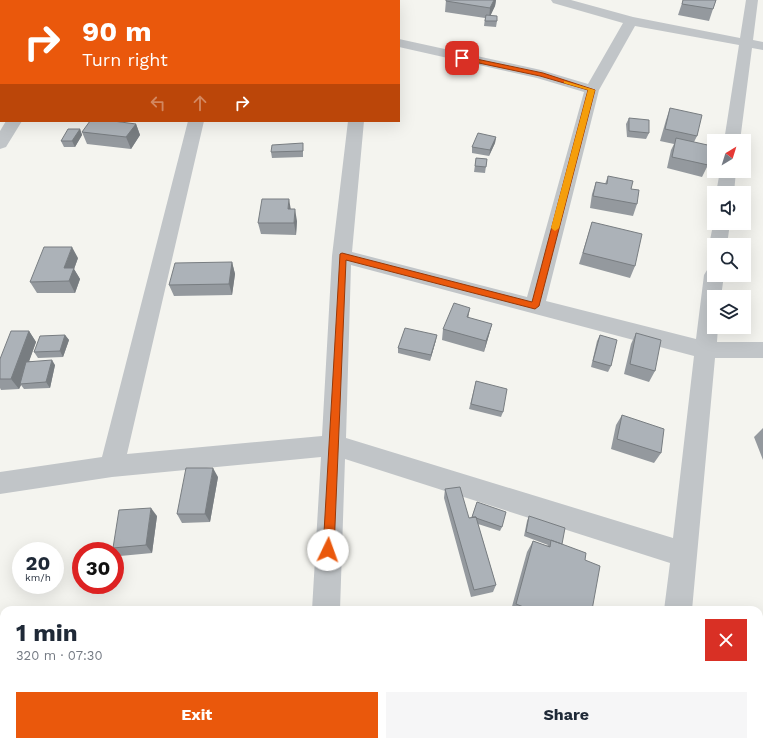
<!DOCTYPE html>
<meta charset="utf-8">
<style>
body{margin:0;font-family:"Work Sans",sans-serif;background:#f6f6f7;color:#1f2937;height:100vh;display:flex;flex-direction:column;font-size:15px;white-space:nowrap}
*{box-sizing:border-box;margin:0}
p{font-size:13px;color:#747a83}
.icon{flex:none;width:22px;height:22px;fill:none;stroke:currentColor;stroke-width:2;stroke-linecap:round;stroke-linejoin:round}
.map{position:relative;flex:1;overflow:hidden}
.side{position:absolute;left:0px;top:606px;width:763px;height:140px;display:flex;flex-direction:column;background:#fff;border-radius:12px 12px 0 0;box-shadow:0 4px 16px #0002}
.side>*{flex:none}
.guide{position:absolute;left:0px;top:0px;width:400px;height:122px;box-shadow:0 4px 16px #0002;background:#ea580c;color:#fff;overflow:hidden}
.needle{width:26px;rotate:38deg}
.controls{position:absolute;left:707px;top:134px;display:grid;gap:8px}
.controls a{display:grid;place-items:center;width:44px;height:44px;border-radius:0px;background:#fff;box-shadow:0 4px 16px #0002;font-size:20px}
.speed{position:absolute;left:12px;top:542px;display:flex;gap:8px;font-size:20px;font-weight:700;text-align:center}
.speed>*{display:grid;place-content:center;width:52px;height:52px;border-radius:50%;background:#fff;box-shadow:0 4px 16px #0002;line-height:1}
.speed small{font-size:10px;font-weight:400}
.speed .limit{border:6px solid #d22;background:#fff;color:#111}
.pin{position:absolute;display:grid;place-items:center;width:34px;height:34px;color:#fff;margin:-17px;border-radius:8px;box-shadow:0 2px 6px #0006}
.me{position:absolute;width:44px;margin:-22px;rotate:3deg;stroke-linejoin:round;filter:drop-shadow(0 0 3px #0008)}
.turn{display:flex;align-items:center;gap:14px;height:84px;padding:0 16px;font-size:18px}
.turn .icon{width:52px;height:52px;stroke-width:2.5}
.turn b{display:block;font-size:28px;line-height:34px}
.lanes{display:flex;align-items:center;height:38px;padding:0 16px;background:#0003;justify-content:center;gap:20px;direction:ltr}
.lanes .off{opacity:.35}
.round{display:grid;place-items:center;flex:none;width:42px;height:42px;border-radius:0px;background:#f6f6f7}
.overview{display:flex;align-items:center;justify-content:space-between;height:68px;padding:0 16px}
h1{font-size:24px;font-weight:700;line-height:30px}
.button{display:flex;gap:8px;margin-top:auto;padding:8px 16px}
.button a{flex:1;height:46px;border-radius:0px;background:#ea580c;color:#fff;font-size:16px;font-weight:700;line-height:46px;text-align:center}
.button a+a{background:#f6f6f7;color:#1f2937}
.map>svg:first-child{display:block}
</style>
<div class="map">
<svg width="763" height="746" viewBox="0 0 763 746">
<rect width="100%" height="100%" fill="#f4f4ef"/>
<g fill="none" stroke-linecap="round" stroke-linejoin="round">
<!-- minor -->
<path fill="#c1c5c8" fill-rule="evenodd" d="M354,0H366V1H354Z
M551,0H571L633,17L740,38L746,0H758L753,40L763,42V50L752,48L740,141H724L739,45L635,26L599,90L546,301L696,339L704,275L707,270L714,268V275H724L721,297H714V327H718L717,342H763V358H715L692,610H664L670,563L345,459L340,610H312L321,457L112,477L0,494V472L102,457L188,121H204L127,454L322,436L332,256L348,121H364L352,252L527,297L584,92L537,78L399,47V39L541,70L588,84L623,23L553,3ZM351,265L694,356L673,538L346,438Z
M0,38H1V46H0Z
M6,121H22L6,147L0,149V131Z
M720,171H736L734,193H716Z
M714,220V223H730L727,245H714V250L709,245Z
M759,714H763V746L751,742H759Z
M304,742H336V746H304Z
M646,742H719L717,746H645Z"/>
</g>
<!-- wall -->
<path fill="#94999e" d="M446,0H496L495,6L490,15L497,21L496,27L484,26L485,18L445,12Z
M683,0H716L709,21L678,15Z
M670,108L697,136L694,142L708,165L702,177L667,168L671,150L674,144L660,141L666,120Z
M629,118L649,133L646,139L627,137L626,124Z
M117,121H129L128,122Z
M136,124L140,135L131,149L87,144L82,132Z
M80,129L82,135L75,147H64L61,141Z
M496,137L495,143L489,156L472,153V147Z
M303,143V157L272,158L271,152Z
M476,158L487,159L485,173L474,172Z
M608,176L631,189L637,204L633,216L590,208L592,194L596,182L605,184Z
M297,221L296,235L261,234L258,223Z
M592,222L635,266L630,278L579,264Z
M78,258L74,269L80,279L75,293H37L30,282Z
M232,262L235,274L232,295L174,296L169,285Z
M469,318L492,324L489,335L484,352L442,340L443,329Z
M29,331L36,342L29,361L55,365L50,388L24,389L21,385L19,389L1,390L0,388V359Z
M636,333L655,371L649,382L624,374L631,344Z
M65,335L69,340L63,357L38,358L34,352Z
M600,335L611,366L608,372L591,367L597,341Z
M436,340L430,361L398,353V348Z
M476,381L503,412L501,417L469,409Z
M622,415L661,453L654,463L611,449L616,425Z
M763,428V460L754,437Z
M218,477L210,522L182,523L177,514Z
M445,489L469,518L472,517L477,502L502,527L500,531L478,524L496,585L493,592L471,597L444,498Z
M157,516L152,553L120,556L113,548Z
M529,516L562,544L585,560L592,610H511L527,552L533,541L547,546L548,545L524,536L527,521Z
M0,632H4V718L0,719Z"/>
<!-- shaded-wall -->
<path fill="#787d81" d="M494,0H496L495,6L489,19L490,8Z
M136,124L140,135L131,149L126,137Z
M80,129L82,135L75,147L72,141Z
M496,137L495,143L489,156L490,150Z
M289,199L291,210L288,209Z
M295,209L297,221L296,235L294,223Z
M72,247L78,258L74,269L80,279L75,293L69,281L64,268Z
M232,262L235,274L232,295L229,284Z
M470,308L468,319L467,317Z
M492,324L489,335L484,352L486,341Z
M29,331L36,342L21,384H20L21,385L19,389L11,379Z
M65,335L69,340L63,357L60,351Z
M437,335L436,340L430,361L431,355Z
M52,360L55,365L50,388L46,382Z
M213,468L218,477L210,522L205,514Z
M151,508L157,516L152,553L146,545Z"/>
<!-- building -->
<path fill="#acb2b8" stroke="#787d81" d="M46,0H68V1H45Z
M446,0H494L490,8L446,1Z
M683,0H716L713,9L682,4Z
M486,15L497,16V21H485Z
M670,108L702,115L697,136L665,129Z
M629,118L649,120V133L629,131Z
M90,121H113L136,124L126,137L82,132Z
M68,129H80L72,141H61Z
M478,133L496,137L490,150L472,147Z
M676,138L712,146L708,165L672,157Z
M303,143V151L271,152L272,145Z
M476,158L487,159L486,167L475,166Z
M608,176L633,181L631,189L639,190L637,204L593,196L596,182L607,184Z
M262,199H289L288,209H295L294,223H258Z
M592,222L642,234L635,266L583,253Z
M44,247H72L64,268H74L69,281L30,282Z
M232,262L229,284L169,285L175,263Z
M454,303L470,308L467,317L492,324L486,341L443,329Z
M405,328L437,335L431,355L398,348Z
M11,331H29L11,379H0V359Z
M636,333L661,340L655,371L630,364Z
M65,335L60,351L34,352L40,336Z
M600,335L617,340L611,366L593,361Z
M52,360L46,382L20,384L26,362Z
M476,381L507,389L503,412L471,404Z
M622,415L664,429L661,453L617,439Z
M186,468H213L205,514H177Z
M460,487L469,518L476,517L496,585L474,590L445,489Z
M477,502L506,512L502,527L476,518V517H472Z
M151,508L146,545L113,548L119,510Z
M529,516L565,528L562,544L526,532Z
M551,540L586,553L585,560L600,566L592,610H531L516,604L533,541L550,547Z
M0,632H4V710L0,711Z"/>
<!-- route -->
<path fill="#ea580c" stroke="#983908" d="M462,56L543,73L595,90L539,306L535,309L346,260L334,550L332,554L328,555L324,554L323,550L340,254L342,253L532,302L588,90L540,76L460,59Z"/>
<!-- slow -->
<path fill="#f59e0b" d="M564,81L595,90L559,228L555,231L551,228L588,90L564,83Z"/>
</svg>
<div class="controls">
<a><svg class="needle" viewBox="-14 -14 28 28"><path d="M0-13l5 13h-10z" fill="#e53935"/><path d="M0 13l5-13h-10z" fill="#747a83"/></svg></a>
<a><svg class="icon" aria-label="sound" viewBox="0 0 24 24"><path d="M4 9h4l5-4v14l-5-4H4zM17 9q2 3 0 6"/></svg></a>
<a><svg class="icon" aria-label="search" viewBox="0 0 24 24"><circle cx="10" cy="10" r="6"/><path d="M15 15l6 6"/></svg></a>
<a><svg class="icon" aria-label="layers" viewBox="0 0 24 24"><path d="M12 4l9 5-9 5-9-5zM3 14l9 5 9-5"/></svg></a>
</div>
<div class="speed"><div>20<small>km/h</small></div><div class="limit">30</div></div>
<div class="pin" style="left:462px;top:58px;background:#d93025"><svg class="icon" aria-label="arrive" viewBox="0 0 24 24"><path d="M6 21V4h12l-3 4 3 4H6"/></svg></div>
<svg class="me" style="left:328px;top:550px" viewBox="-20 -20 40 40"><circle r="19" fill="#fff"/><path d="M0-13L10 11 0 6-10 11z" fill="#ea580c"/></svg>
<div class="guide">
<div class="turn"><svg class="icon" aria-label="right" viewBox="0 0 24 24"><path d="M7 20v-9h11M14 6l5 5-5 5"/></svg><div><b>90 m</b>Turn right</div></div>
<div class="lanes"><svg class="icon off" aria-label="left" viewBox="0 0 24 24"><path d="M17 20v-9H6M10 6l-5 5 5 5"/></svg><svg class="icon off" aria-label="ahead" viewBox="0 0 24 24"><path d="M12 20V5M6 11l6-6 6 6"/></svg><svg class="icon" aria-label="right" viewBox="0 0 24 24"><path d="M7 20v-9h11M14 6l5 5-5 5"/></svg></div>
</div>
<section class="side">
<div class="overview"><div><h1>1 min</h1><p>320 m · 07:30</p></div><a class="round" style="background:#d93025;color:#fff"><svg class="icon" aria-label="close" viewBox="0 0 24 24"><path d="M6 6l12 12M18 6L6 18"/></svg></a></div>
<div class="button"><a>Exit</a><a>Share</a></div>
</section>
</div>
